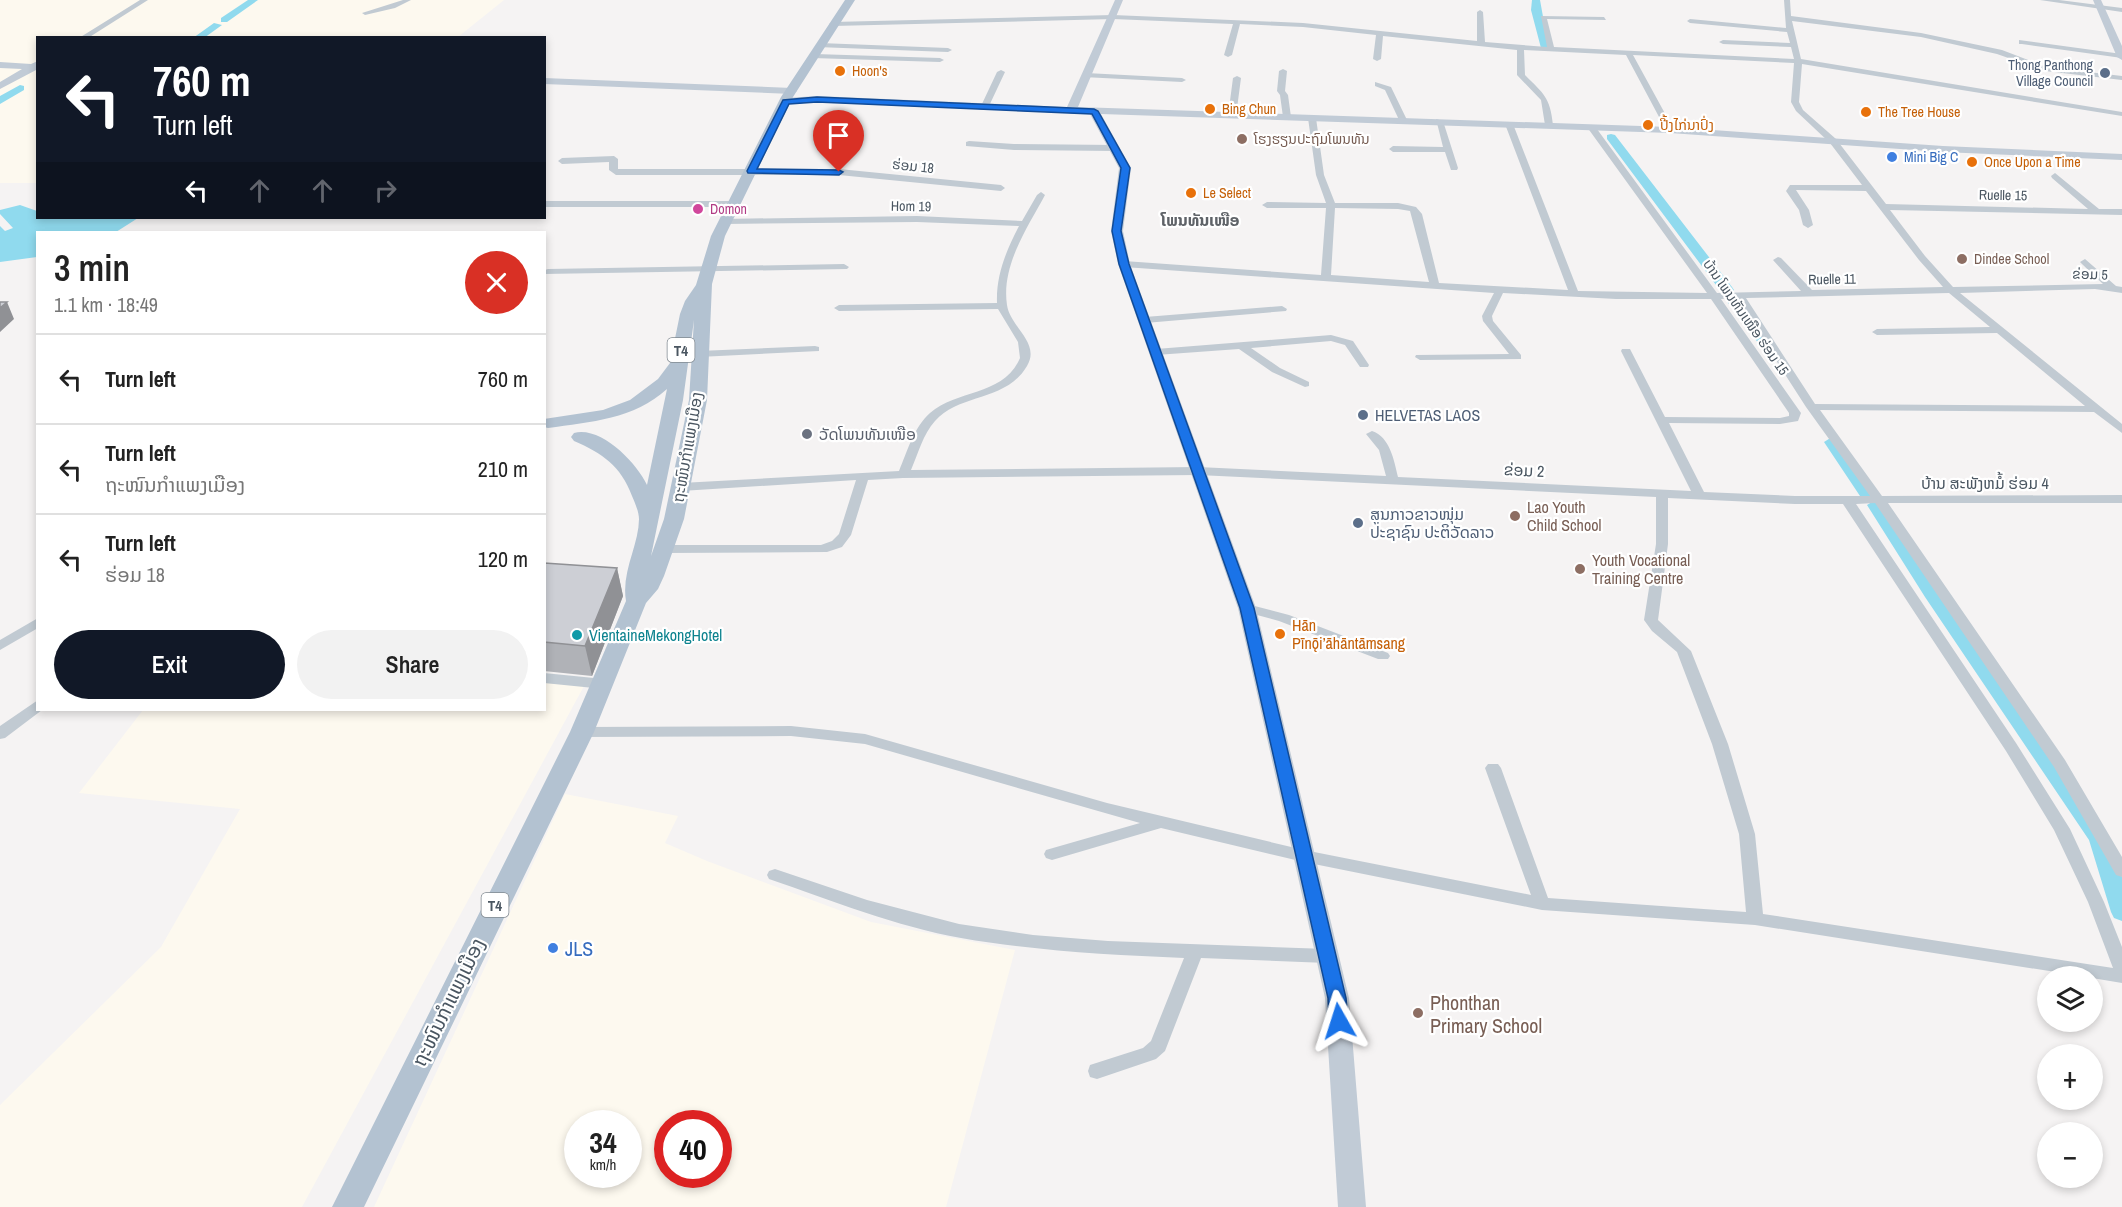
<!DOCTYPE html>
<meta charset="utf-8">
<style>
body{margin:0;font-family:"Archivo Narrow","Noto Sans Lao",sans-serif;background:#f2f2f2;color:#222;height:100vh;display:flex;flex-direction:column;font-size:22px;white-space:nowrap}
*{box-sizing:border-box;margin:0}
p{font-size:20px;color:#767676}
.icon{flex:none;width:33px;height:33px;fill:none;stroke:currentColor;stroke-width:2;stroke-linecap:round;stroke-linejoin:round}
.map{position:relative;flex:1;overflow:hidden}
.details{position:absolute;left:36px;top:231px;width:510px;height:480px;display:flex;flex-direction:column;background:#fff;border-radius:0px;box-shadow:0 3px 9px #0003}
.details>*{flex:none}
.guide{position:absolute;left:36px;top:36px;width:510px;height:183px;border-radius:0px;box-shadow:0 3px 9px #0003;background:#111827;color:#fff;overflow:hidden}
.fabs{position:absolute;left:2037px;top:966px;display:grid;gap:12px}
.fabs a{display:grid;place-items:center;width:66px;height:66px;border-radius:50%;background:#fff;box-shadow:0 3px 9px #0003;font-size:30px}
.speed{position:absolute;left:564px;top:1110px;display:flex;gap:12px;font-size:30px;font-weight:700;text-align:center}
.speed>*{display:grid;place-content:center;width:78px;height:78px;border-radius:50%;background:#fff;box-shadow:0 3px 9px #0003;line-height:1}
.speed small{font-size:15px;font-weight:400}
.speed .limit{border:9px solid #d22;background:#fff;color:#111}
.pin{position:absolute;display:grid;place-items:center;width:51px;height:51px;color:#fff;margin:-62px -26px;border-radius:50% 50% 50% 0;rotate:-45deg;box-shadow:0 0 6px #0007}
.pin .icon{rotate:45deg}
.me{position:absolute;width:66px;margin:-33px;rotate:354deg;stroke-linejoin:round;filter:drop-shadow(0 0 4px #0008)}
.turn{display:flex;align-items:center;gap:21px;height:126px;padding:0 18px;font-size:27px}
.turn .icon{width:78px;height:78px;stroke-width:2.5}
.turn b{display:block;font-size:42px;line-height:51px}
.lanes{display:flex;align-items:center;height:57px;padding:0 18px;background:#0003;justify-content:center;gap:30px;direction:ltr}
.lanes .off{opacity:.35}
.round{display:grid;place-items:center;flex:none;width:63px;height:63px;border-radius:32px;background:#f2f2f2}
.summary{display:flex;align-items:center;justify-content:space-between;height:102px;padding:0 18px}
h1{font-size:36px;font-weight:600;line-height:45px}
.cta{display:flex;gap:12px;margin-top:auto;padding:12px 18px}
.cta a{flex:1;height:69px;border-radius:36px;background:#111827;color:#fff;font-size:24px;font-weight:600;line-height:69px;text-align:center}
.cta a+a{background:#f2f2f2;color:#222}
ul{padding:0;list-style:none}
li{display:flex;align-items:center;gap:18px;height:90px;padding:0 18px;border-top:2px solid #e0e0e0}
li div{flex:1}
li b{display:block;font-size:22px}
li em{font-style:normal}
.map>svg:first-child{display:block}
</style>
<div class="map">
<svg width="2122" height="1207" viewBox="0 0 2122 1207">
<rect width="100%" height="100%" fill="#f5f3f3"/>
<!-- commercial -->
<path fill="#fdf9ef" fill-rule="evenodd" d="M0,0H504L458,37L38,38L37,183H0Z
M545,682L584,686L302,1207H0V1105L161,947L240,809L79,793L143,710H544Z
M565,794L678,816L665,843L707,861L871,922L1015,950L946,1207H374ZM578,1124H628V1174H578ZM668,1124H718V1174H668Z"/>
<!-- water -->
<path fill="#90daee" d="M20,205L37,211L38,218H138L116,232H38L37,257L0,262V226L5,231L13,228L0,214V210Z"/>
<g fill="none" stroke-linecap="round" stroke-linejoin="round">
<!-- canal -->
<path fill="#90daee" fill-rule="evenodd" d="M248,0H258L227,22H221V18Z
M1532,0H1540L1549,50L1541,48L1531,10Z
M214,23L222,25L204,38H193Z
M20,85L24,86V90L0,104V96Z
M1611,134L1615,135L1732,287L1734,290L1732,293H1722L1607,139V135Z
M1733,296L1738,297L1775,346L1777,349L1775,352H1765L1726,300Z
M1832,437L1838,439L1874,493L1872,496H1860L1824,442Z
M1875,500L1881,501L1943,597L2107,834L2122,877V921L2114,918L2111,912L2089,840L1925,597L1867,505Z"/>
<!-- street -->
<path fill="#c1cad2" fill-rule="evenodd" d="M140,0H148L88,38H79Z
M403,0H411L395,8L365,15L362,13Z
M1784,0H1790L1791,16L1921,33L2002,50L2046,67L2122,76V80L2045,71L1997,54L1921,37L1792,21L1801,59L2122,112V116L1802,64L1799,102L1803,110L1836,139L1886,204L2088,209L2052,178L2051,176L2055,173L2099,209H2122V215L1890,210L1925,256L1953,287L2103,284L2082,264L2080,262L2085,259L2116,286L2122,287V293L2095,289L1960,293L2122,424V433L2094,412L1820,410L1882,496L2122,495V503H1888L2065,760L2122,857V877L2116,875L2054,767L1875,503L1856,504L2016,743L2070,829L2104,902L2122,947V983L2092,978V976H2081L1755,925L1542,910L1304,862L1161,828L1052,860L1046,858L1044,854L1046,850L1140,823L865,744L791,736L582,737L577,736L575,732L577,728L582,727L791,726L865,734L1107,803L1304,850L1531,895L1485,768L1488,764H1498L1501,768L1548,898L1746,912L1739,834L1712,744L1677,652L1652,631L1644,620L1656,544V497L1198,475L903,478L868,480L851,535L842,547L827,552L664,553L658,549L664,545H821L832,541L839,534L856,480L681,491L675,487L681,483L899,471C907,452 914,427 930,413C958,389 1004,396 1020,358L1018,342L998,309L839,311L834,308L839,305L997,303C996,275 1006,251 1019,226L917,222L725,224L722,223V219L917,216L1022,221L1037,195L1041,192L1045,195C1028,227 1001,265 1007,305C1010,327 1041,343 1027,366C1006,402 960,393 935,421C923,434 918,454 911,470L1198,467L1386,476L1379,450L1366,434L1372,431C1390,437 1394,460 1398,477L1691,491L1621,351L1622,349H1630L1631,351L1665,417L1780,418L1789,416V413L1711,299H1616L1503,293L1492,316L1493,321L1521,355V359L1420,360L1415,357L1416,355L1509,354L1483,321L1482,316L1494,293L1124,267L1119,264L1124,261L1321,275L1326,208H1267L1262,205L1267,202L1326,203L1316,175L1308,118L1312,116L1316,118L1324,175L1335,203H1398L1416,207L1422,214L1439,283L1568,290L1505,124L1509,122L1513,124L1578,291L1707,293L1587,127L1591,125H1594L1717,293L1801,291L1773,260L1778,257L1781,258L1812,290L1943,287L1919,260L1866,191L1796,190L1809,210L1813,225L1808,228L1803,225L1799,210L1786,191L1790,185H1862L1830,143L1796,111L1791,102L1794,63L1633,55L1674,130L1670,132L1666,130L1626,55L1524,50L1525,75C1544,94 1550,97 1553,125L1549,127L1545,125L1541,100L1517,75V50L1383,36L1381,59L1377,61L1373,59L1376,35L1303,27L1240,24L1232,55L1228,57L1224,55L1233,24L1113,19L833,26L829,24L833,22L1113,15L1303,23L1477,41V12L1480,10L1483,12L1485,42L1547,47L1541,16L1604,17L1606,20L1547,19L1554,47L1794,59L1791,47L1723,44L1719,42L1723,40L1790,43L1787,32L1690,23L1687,21L1690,19L1786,28ZM1335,208L1398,209L1410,211L1429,282L1331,275ZM1949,293L1990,327L1877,329L1872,332L1877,335L1997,333L2085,406L1815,404L1746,298ZM1736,298L1806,407L1870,496H1795L1704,492L1669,423L1780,424L1798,421L1801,413L1721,299ZM1668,498L1795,504H1843L2006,751L2054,830L2088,902L2113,968L1763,914L1755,834L1728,744L1691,651L1658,620L1668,544Z
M2040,0H2059L2122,8V12Z
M2019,40L2122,54V58L2022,44H2019Z
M820,43L948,48L952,50L948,52L817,47L816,45Z
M815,54L940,58L944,60L940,62L812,58L811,56Z
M1283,69L1287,71L1285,91L1288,95L1291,117L1287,119L1283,117L1280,95L1277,91L1279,71Z
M1001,70L1005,72L989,106L982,108L981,106L997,72Z
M1086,73L1182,78L1186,80L1182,82L1083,77V73Z
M1237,76L1241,78L1236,116L1232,118L1228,116L1233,78Z
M1375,82L1391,87L1407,120L1406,122H1400L1385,90L1375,86Z
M1436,119L1443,121L1458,168L1457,170H1451L1445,152H1393L1389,149L1393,146L1443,147Z
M969,141L1014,144L1115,145L1119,148L1115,151L1014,150L966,146V142Z
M614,156L618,159V169H839L1001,185L1005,188L1001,191L839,175H616L609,170V162L562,164L558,161L562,158Z
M544,201H733L738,204L733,207H544Z
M844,264L849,267L847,269L544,274L545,270L548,269Z
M1282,306L1287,309L1286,311L1145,323L1140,320L1145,317Z
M1331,335L1353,341L1369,365L1368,367H1360L1345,345L1331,341L1251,348L1280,368L1309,382V386L1305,387L1272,372L1239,349L1156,355L1151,352L1156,349Z
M815,346L819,347V351L699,357L694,354L699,351Z
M1247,604L1289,615L1388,653L1390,656L1388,659H1378L1279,621L1242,611L1240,608Z
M38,618V628L0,650V640Z
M544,673L604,679L611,684L604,689L544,683Z
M38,700V710H42L5,738L0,739V726Z
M775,869L867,900L959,924L1033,935L1108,941L1327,949L1333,951L1336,956L1333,961L1327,963L1201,958L1165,1051L1156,1059L1097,1079L1090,1077L1088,1071L1090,1065L1143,1048L1151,1041L1184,958C1109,955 1035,951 961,938C898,927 830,900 769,879L767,875L769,871Z"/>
<!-- secondary -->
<path fill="#c1cbd6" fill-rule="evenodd" d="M1115,0H1123L1078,107L1670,127L1943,146L2122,154V160L1943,152L1670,133L1101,114L1131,168L1123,231L1130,264L1256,608L1349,998L1366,1207H1338L1325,998L1238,608L1118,264L1111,231L1119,168L1090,114L817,102L786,104L781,101L786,98L817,96L1067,107Z
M2093,0H2101L2122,46V60L2117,57Z
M38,61V69L0,89V82L22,69L0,68V62L31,64Z
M544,78L792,88L797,91L792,94L544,84Z"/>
<!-- primary -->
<path fill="#b3c2d1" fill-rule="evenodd" d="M845,0H855L793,97L725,236L712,284L707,400L684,519L664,576L658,589L646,603L594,732L364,1207H332L570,732L626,601C621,572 639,545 639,519C639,512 635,503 632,496C621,466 602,453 574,441L571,437L574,433C601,426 636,462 647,485L667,389C634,419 591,422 548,428L544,427V419L603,410L630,400L658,379L670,363L680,314L685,301L696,285L711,236L781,97ZM694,320L689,400L664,519L651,556L683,400Z"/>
</g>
<!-- wall -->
<path fill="#b0b2b7" d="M544,563L617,568L623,596L592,676L544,671Z"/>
<!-- shaded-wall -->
<path fill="#909195" d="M7,302L14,319L0,332V308Z
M617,568L623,596L592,676L585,646Z"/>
<!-- building -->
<path fill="#cdcfd5" stroke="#909195" stroke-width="1.5" d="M0,302H7L0,308Z
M544,563L617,568L585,646L544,642Z"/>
<!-- route -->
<path fill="#1a73e8" stroke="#114b97" stroke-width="1.5" d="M817,97L1094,109L1098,111L1130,168L1121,231L1129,264L1254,608L1346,998L1348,1021L1345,1027L1339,1029L1332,1027L1329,1021L1328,998L1240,608L1119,264L1112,231L1121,168L1092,114L817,102L789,104L757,169L839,170L843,172L839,175L748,173L747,171L783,100Z"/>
<!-- markers -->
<g fill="#e8710a" stroke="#fff" stroke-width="2">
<circle cx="840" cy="71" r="6"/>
<circle cx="1210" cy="109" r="6"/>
<circle cx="1866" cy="112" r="6"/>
<circle cx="1648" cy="125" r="6"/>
<circle cx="1972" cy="162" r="6"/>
<circle cx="1191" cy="193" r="6"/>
<circle cx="1280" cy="634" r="6"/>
</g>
<g fill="#5c6f8a" stroke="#fff" stroke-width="2">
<circle cx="2105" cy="73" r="6"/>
<circle cx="1363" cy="415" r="6"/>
<circle cx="1358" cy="523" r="6"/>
</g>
<g fill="#8d6e63" stroke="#fff" stroke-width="2">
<circle cx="1242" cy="139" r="6"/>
<circle cx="1962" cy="259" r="6"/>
<circle cx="1515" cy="516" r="6"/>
<circle cx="1580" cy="569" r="6"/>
<circle cx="1418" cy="1013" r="6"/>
</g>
<g fill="#3f7fe0" stroke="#fff" stroke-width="2">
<circle cx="1892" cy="157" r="6"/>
<circle cx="553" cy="948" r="6"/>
</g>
<circle fill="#d1479c" stroke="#fff" stroke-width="2" cx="698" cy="209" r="6"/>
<circle fill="#6b7280" stroke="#fff" stroke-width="2" cx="807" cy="434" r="6"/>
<circle fill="#0f9aa8" stroke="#fff" stroke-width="2" cx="577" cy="635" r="6"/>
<g text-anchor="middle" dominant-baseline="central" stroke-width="4.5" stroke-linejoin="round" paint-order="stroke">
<!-- far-service labels -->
<g font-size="14" fill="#4e5e75" stroke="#fff" text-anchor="end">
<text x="2093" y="65">Thong Panthong<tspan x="2093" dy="16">Village Council</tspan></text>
</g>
<!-- far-food labels -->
<g font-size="14" fill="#c56008" stroke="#fff" text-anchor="start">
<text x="852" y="71">Hoon's</text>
<text x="1222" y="109">Bing Chun</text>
<text x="1878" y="112">The Tree House</text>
<text x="1660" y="125">ປີ້ງໄກ່ນາປົ່ງ</text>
<text x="1984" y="162">Once Upon a Time</text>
<text x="1203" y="193">Le Select</text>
</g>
<!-- far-education labels -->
<g font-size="14" fill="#785e54" stroke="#fff" text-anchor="start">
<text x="1254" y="139">ໂຮງຮຽນປະຖົມໂພນທັນ</text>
<text x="1974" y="259">Dindee School</text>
</g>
<!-- far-shop labels -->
<g font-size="14" fill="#366cbe" stroke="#fff" text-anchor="start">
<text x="1904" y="157">Mini Big C</text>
</g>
<!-- far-street labels -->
<g font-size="14" fill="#4a5661" stroke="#fff">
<text transform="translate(913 166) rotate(6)">ຮ່ອມ 18</text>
<text transform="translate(2003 195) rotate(1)">Ruelle 15</text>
<text transform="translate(911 206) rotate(1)">Hom 19</text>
<text transform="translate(2090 274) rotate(2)">ຂ່ອມ 5</text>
<text transform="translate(1832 279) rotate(-1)">Ruelle 11</text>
<text transform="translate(1746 317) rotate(55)">ບ້ານ ໂພນທັນເໜືອ ຮ່ອມ 15</text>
</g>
<!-- far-hotel labels -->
<g font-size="14" fill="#b23c85" stroke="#fff" text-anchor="start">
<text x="710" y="209">Domon</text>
</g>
<!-- shield labels -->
<g fill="#fff" stroke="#808990" stroke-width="1.5">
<rect x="667.5" y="338" width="27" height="24" rx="4.5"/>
<rect x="481.5" y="893" width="27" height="24" rx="4.5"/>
</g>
<g font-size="15" font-weight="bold" fill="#4a5661">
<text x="681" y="350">T4</text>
<text x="495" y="905">T4</text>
</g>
<!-- far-quarter labels -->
<g font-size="16" font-weight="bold" fill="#5f6368" stroke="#fff">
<text x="1200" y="220">ໂພນທັນເໜືອ</text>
</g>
<!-- service labels -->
<g font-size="16" fill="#4e5e75" stroke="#fff" text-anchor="start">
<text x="1375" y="415">HELVETAS LAOS</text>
<text x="1370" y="514">ສູນກາວຂາວໜຸ່ມ<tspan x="1370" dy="18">ປະຊາຊົນ ປະຕິວັດລາວ</tspan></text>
</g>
<!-- worship labels -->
<g font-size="16" fill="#5b616d" stroke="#fff" text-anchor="start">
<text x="819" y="434">ວັດໂພນທັນເໜືອ</text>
</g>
<!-- street labels -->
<g font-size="16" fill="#4a5661" stroke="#fff">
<text transform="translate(687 447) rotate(-80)">ຖະໜົນກຳແພງເມືອງ</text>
<text transform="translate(1524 470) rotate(3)">ຂ່ອມ 2</text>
<text x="1985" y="483">ບ້ານ ສະພັງຫມໍ້ ຮ່ອມ 4</text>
</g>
<!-- education labels -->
<g font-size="16" fill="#785e54" stroke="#fff" text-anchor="start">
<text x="1527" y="507">Lao Youth<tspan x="1527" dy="18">Child School</tspan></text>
<text x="1592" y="560">Youth Vocational<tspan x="1592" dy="18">Training Centre</tspan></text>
</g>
<!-- food labels -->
<g font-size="16" fill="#c56008" stroke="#fff" text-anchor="start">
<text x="1292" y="625">Hān<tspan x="1292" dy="18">Pīnǭi’āhāntāmsang</tspan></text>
</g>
<!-- culture labels -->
<g font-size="16" fill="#0d838f" stroke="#fff" text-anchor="start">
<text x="589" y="635">VientaineMekongHotel</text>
</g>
<!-- near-shop labels -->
<g font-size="20" fill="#366cbe" stroke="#fff" text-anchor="start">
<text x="565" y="948">JLS</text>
</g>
<!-- near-street labels -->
<g font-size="20" fill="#4a5661" stroke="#fff">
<text transform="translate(448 1002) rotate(-64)">ຖະໜົນກຳແພງເມືອງ</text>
</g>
<!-- near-education labels -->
<g font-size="20" fill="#785e54" stroke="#fff" text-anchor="start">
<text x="1430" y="1002">Phonthan<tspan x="1430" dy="23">Primary School</tspan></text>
</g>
</g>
</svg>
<div class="fabs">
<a><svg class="icon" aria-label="layers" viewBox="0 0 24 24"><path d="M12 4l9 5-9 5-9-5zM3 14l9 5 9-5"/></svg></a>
<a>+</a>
<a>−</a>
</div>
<div class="speed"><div>34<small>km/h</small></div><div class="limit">40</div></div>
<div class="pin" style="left:839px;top:172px;background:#d93025"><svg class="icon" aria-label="arrive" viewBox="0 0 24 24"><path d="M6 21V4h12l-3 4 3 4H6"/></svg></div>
<svg class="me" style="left:1339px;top:1021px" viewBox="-20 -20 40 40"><path d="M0-17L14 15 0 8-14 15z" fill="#1a73e8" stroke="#fff" stroke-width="4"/></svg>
<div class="guide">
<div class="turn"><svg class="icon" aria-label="left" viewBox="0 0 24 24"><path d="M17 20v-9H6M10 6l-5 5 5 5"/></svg><div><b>760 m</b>Turn left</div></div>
<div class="lanes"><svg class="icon" aria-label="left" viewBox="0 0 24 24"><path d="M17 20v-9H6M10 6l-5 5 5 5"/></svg><svg class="icon off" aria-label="ahead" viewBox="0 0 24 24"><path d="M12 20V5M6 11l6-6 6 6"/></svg><svg class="icon off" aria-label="ahead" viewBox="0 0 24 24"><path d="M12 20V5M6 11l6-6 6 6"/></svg><svg class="icon off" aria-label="right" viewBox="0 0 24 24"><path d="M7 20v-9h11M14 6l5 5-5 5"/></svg></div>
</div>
<section class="details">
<div class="summary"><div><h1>3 min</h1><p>1.1 km · 18:49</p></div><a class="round" style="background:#d93025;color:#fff"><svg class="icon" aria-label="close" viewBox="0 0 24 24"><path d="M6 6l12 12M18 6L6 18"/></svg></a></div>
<ul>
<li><svg class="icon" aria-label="left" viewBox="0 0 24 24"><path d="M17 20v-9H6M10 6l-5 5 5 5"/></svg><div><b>Turn left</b></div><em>760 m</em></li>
<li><svg class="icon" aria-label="left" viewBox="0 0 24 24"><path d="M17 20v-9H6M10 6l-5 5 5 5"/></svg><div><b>Turn left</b><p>ຖະໜົນກຳແພງເມືອງ</p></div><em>210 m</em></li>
<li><svg class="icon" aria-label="left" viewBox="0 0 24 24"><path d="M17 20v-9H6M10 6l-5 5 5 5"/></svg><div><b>Turn left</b><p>ຮ່ອມ 18</p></div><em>120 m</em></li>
</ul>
<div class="cta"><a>Exit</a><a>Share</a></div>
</section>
</div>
